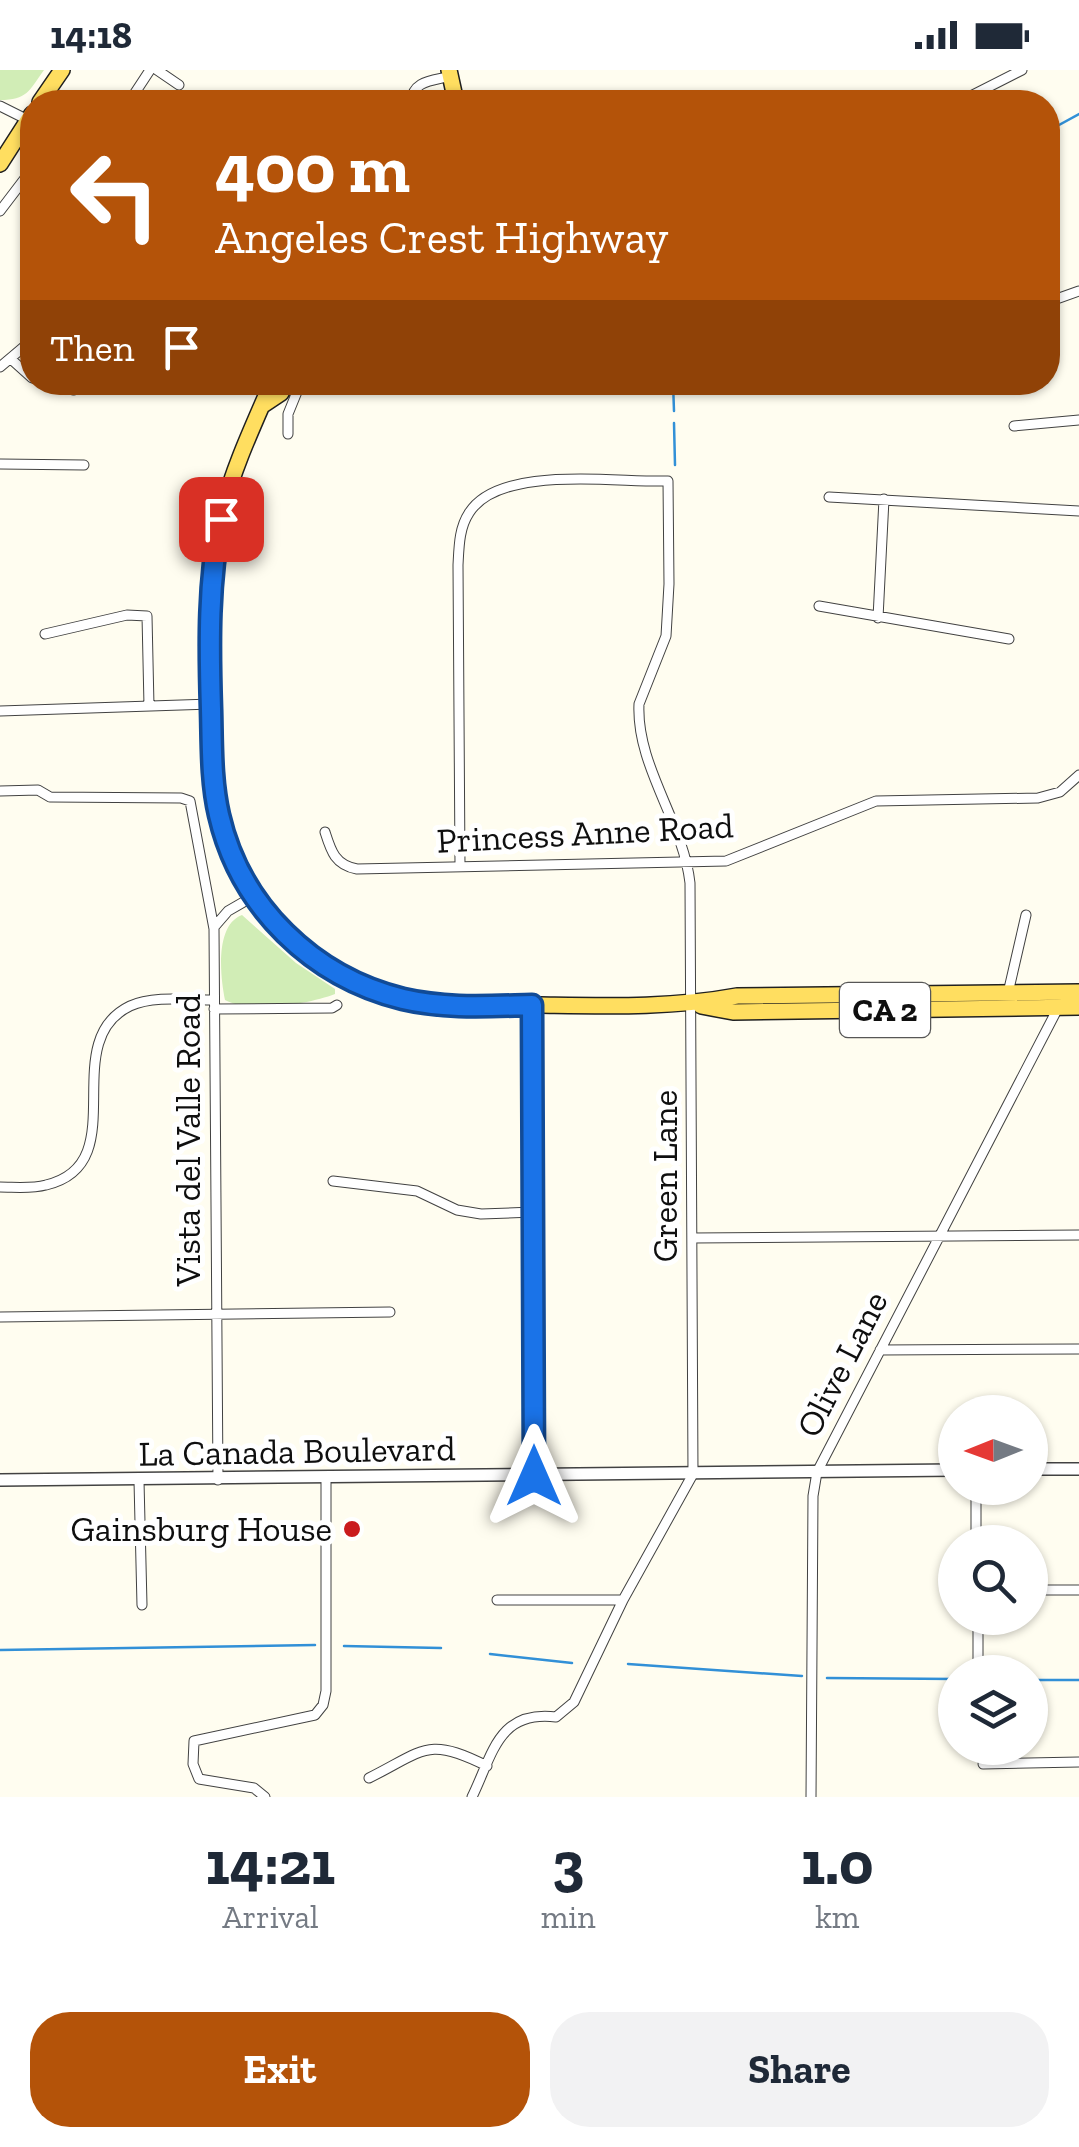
<!DOCTYPE html>
<style>
body{margin:0;font-family:"Zilla Slab",serif;background:#f2f2f3;color:#1f2937;height:100vh;display:flex;flex-direction:column;font-size:38px;white-space:nowrap}
*{box-sizing:border-box;margin:0}
p{font-size:32px;color:#747a83}
.icon{flex:none;width:55px;height:55px;fill:none;stroke:currentColor;stroke-width:2;stroke-linecap:round;stroke-linejoin:round}
.map{position:relative;height:1727px;overflow:hidden}
.sheet{display:flex;flex-direction:column;background:#fff;flex:1}
.sheet>*{flex:none}
.hud{position:absolute;left:20px;top:20px;width:1040px;height:305px;border-radius:40px;box-shadow:0 2px 8px #0004;background:#b45309;color:#fff;overflow:hidden}
.needle{width:65px;rotate:269deg}
.controls{position:absolute;left:938px;top:1325px;display:grid;gap:20px}
.controls a{display:grid;place-items:center;width:110px;height:110px;border-radius:50%;background:#fff;box-shadow:0 2px 8px #0004;font-size:50px}
.pin{position:absolute;display:grid;place-items:center;width:85px;height:85px;color:#fff;margin:-42px;border-radius:20px;box-shadow:0 5px 15px #0006}
.me{position:absolute;width:110px;margin:-55px;rotate:0deg;stroke-linejoin:round;filter:drop-shadow(0 0 8px #0008)}
.turn{display:flex;align-items:center;gap:35px;height:210px;padding:0 30px;font-size:45px}
.turn .icon{width:130px;height:130px;stroke-width:2.5}
.turn b{display:block;font-size:70px;line-height:85px}
.then{display:flex;align-items:center;height:95px;padding:0 30px;background:#0003;gap:20px;font-size:38px}
.eta{display:flex;justify-content:space-evenly;align-items:center;height:170px;text-align:center}
.eta b{font-size:60px;font-weight:800;line-height:70px}
.primary-button{display:flex;gap:20px;margin-top:auto;padding:20px 30px}
.primary-button a{flex:1;height:115px;border-radius:40px;background:#b45309;color:#fff;font-size:40px;font-weight:800;line-height:115px;text-align:center}
.primary-button a+a{background:#f2f2f3;color:#1f2937}
.status{display:flex;justify-content:space-between;align-items:center;height:70px;padding:0 50px;background:#fff;direction:ltr}
.status svg{height:28px;fill:currentColor}
.map>svg:first-child{display:block}
</style>
<div class="status"><b>14:18</b><svg viewBox="0 0 49 12"><path d="M0 12V9h3v3zM5 12V6h3v6zM10 12V3h3v9zM15 12V0h3v12zM26 1h20v11H26zM47 4h2v5h-2z"/></svg></div>
<div class="map">
<svg width="1079" height="1727" viewBox="0 0 1079 1727">
<rect width="100%" height="100%" fill="#fffdf0"/>
<!-- green -->
<path fill="#d1edb6" d="M0,0H44C29,21 27,30 0,30Z
M242,845L296,893L335,919V924C309,934 251,944 225,930C220,906 215,855 242,845Z"/>
<g fill="none" stroke-linecap="round" stroke-linejoin="round">
<!-- stream -->
<path stroke="#3290d7" stroke-width="2.5" d="M1048,61L1079,44
M673,312L674,341
M674,353L675,395
M344,1576L441,1578
M0,1580L315,1575
M490,1584L572,1593
M628,1594L802,1606
M827,1608L955,1609
M1030,1610H1079"/>
<defs>
<path id="minor" d="M157,0L179,15
M129,32L150,0
M411,32C413,10 432,11 451,6
M959,32L1022,0
M0,36L30,51
M0,141L32,99
M1048,232L1079,221
M12,290L32,308
M0,297L32,270
M40,312L73,320L110,312
M1014,356L1079,350
M288,364V344L301,312
M0,394L84,395
M829,427L1079,441
M819,536L1009,569
M878,548L884,429
M45,564L127,545L147,546L149,636
M0,641L211,634
M0,721L38,720L50,727L181,728L190,731L214,859L218,1410
M325,762C331,781 335,795 357,799L726,791L876,731L1038,728L1060,722L1079,705
M460,795L458,495C459,477 459,458 469,443C499,394 617,413 668,411L669,514L666,566L639,634C636,696 683,751 690,813L693,1404L623,1530L574,1632L556,1647C498,1640 493,1684 472,1727
M215,856L228,841L254,826
M1008,923L1026,845
M532,935L534,1406
M214,939L332,938L337,935
M333,1111L417,1121L457,1140L481,1144L533,1142
M0,1117C15,1117 31,1119 46,1115C136,1094 55,972 130,936C153,925 189,930 214,930
M693,1168L1079,1165
M0,1247L390,1242
M880,1280L1079,1279
M139,1411L142,1535
M976,1418V1472
M1040,1520H1079
M497,1530H623
M978,1548V1593
M983,1694L1079,1692
M369,1708C425,1680 427,1666 487,1696
M265,1727L254,1718L199,1709L193,1694L194,1671L315,1645L323,1635L326,1621V1409
M811,1727L813,1426L817,1402L1058,938"/>
<path id="tertiary" d="M1030,1399H1079
M0,1410L955,1400"/>
<path id="primary" d="M449,0L456,32
M40,32L62,0
M0,94L32,44
M272,312C254,354 234,396 223,439C207,504 208,577 211,643C212,676 212,709 218,741C235,834 315,909 405,929C450,939 495,935 541,935C607,936 672,938 737,926L1079,922
M263,335L281,323L287,312
M701,936L733,942L1079,937"/>
</defs>
<!-- minor casing -->
<use href="#minor" stroke="#424242" stroke-width="11"/>
<!-- tertiary casing -->
<use href="#tertiary" stroke="#424242" stroke-width="14"/>
<!-- primary casing -->
<use href="#primary" stroke="#202020" stroke-width="18"/>
<!-- minor -->
<use href="#minor" stroke="#fff" stroke-width="9"/>
<!-- tertiary -->
<use href="#tertiary" stroke="#fff" stroke-width="11"/>
<!-- primary -->
<use href="#primary" stroke="#ffde60" stroke-width="15"/>
</g>
<g fill="none" stroke-linecap="round" stroke-linejoin="round">
<defs>
<path id="route" d="M221,449C208,510 209,576 211,639C212,674 211,711 219,745C240,837 313,907 403,929C446,939 489,936 532,935L534,1406"/>
</defs>
<!-- route casing -->
<use href="#route" stroke="#114b97" stroke-width="25"/>
<!-- route -->
<use href="#route" stroke="#1a73e8" stroke-width="18"/>
</g>
<!-- markers -->
<circle fill="#ca1b1e" stroke="#fff" stroke-width="4" cx="352" cy="1459" r="10"/>
<g text-anchor="middle" dominant-baseline="central" stroke-width="10" stroke-linejoin="round" paint-order="stroke">
<!-- shield labels -->
<rect fill="#fff" stroke="#575757" stroke-width="2.5" x="840" y="913" width="90" height="54" rx="8"/>
<g font-size="32" font-weight="bold" fill="#0f0f0f">
<text x="885" y="940">CA 2</text>
</g>
<!-- street labels -->
<g font-size="35" fill="#0f0f0f" stroke="#fff">
<text transform="translate(585 763) rotate(-3)">Princess Anne Road</text>
<text transform="translate(188 1070) rotate(-90)">Vista del Valle Road</text>
<text transform="translate(665 1106) rotate(-90)">Green Lane</text>
<text transform="translate(842 1294) rotate(-63)">Olive Lane</text>
<text transform="translate(297 1381) rotate(-1)">La Canada Boulevard</text>
</g>
<!-- poi labels -->
<g font-size="35" fill="#0f0f0f" stroke="#fff" text-anchor="end">
<text x="332" y="1459">Gainsburg House</text>
</g>
</g>
</svg>
<div class="controls">
<a><svg class="needle" viewBox="-14 -14 28 28"><path d="M0-13l5 13h-10z" fill="#e53935"/><path d="M0 13l5-13h-10z" fill="#747a83"/></svg></a>
<a><svg class="icon" aria-label="search" viewBox="0 0 24 24"><circle cx="10" cy="10" r="6"/><path d="M15 15l6 6"/></svg></a>
<a><svg class="icon" aria-label="layers" viewBox="0 0 24 24"><path d="M12 4l9 5-9 5-9-5zM3 14l9 5 9-5"/></svg></a>
</div>
<div class="pin" style="left:221px;top:449px;background:#d93025"><svg class="icon" aria-label="arrive" viewBox="0 0 24 24"><path d="M6 21V4h12l-3 4 3 4H6"/></svg></div>
<svg class="me" style="left:534px;top:1406px" viewBox="-20 -20 40 40"><path d="M0-17L14 15 0 8-14 15z" fill="#1a73e8" stroke="#fff" stroke-width="4"/></svg>
<div class="hud">
<div class="turn"><svg class="icon" aria-label="left" viewBox="0 0 24 24"><path d="M17 20v-9H6M10 6l-5 5 5 5"/></svg><div><b>400 m</b>Angeles Crest Highway</div></div>
<div class="then">Then<svg class="icon" aria-label="arrive" viewBox="0 0 24 24"><path d="M6 21V4h12l-3 4 3 4H6"/></svg></div>
</div>
</div>
<section class="sheet">
<div class="eta">
<div><b>14:21</b><p>Arrival</p></div>
<div><b>3</b><p>min</p></div>
<div><b>1.0</b><p>km</p></div>
</div>
<div class="primary-button"><a>Exit</a><a>Share</a></div>
</section>
